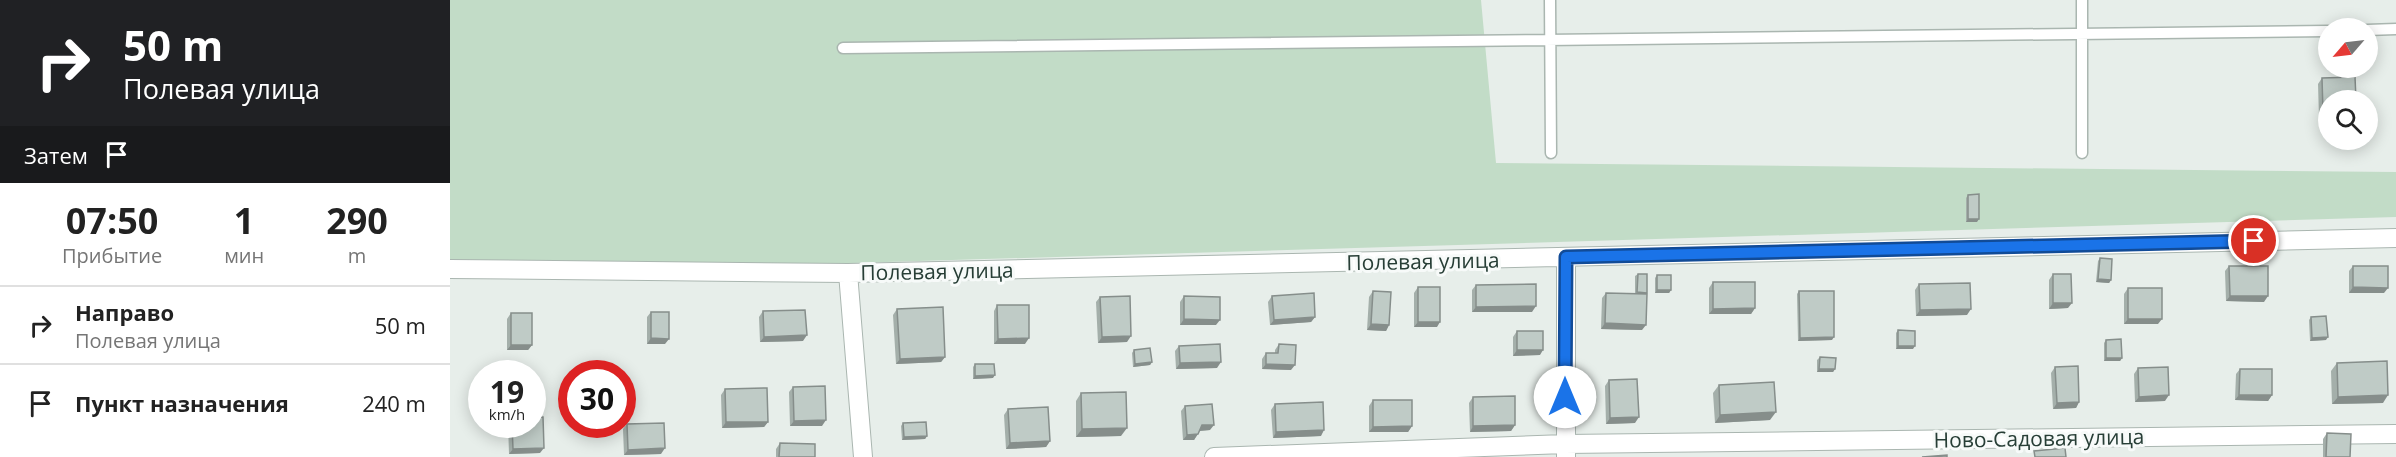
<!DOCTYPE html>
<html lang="ru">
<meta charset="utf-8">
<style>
body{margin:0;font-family:"Open Sans",sans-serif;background:#f2f2f2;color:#222;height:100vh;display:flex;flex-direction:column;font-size:22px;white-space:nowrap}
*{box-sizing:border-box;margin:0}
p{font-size:20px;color:#767676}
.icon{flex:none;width:33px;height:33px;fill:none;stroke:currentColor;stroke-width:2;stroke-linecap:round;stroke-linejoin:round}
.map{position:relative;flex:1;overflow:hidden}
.drawer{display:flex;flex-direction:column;background:#fff;width:450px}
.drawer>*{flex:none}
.banner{background:#202124;color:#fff;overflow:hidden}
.needle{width:39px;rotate:242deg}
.fabs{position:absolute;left:1868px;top:18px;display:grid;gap:12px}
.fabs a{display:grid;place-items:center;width:60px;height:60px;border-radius:50%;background:#fff;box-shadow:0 3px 15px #0003;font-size:30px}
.speed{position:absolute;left:18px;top:360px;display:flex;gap:12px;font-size:30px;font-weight:700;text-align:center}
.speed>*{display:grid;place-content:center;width:78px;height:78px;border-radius:50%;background:#fff;box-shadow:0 3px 15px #0003;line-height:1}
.speed small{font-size:15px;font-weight:400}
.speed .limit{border:9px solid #d22;background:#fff;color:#111}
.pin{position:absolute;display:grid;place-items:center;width:51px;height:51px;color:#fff;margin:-26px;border:3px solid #fff;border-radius:50%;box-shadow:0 2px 6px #0007}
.me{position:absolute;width:66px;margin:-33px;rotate:0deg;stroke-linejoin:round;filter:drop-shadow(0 0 4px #0008)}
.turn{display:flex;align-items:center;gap:21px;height:126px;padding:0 24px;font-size:27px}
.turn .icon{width:78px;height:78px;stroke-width:2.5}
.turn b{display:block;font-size:42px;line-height:51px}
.then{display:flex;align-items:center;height:57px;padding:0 24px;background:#0003;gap:12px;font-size:22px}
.eta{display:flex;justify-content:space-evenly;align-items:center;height:102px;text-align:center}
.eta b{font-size:36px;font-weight:700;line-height:42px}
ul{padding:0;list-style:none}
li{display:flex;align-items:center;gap:18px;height:78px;padding:0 24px;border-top:2px solid #e0e0e0}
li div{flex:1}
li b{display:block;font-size:22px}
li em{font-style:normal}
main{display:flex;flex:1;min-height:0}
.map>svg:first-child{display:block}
</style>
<main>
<section class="drawer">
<div class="banner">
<div class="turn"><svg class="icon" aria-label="right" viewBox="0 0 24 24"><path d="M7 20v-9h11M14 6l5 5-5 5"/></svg><div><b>50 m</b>Полевая улица</div></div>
<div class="then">Затем<svg class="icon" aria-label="arrive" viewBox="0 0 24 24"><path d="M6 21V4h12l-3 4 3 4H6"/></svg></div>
</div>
<div class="eta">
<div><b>07:50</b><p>Прибытие</p></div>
<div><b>1</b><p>мин</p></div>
<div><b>290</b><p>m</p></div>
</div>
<ul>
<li><svg class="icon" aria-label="right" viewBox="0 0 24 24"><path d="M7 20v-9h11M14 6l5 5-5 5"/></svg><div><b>Направо</b><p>Полевая улица</p></div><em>50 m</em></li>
<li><svg class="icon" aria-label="arrive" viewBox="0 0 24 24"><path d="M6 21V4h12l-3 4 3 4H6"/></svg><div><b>Пункт назначения</b></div><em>240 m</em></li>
</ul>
</section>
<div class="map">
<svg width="1946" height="457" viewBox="0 0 1946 457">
<rect width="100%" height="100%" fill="#e7eeea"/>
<!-- green -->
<path fill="#c2dcc7" d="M0,0H1031L1046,163L1946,172V217L0,275Z"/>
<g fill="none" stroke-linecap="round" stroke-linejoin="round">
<defs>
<path id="service" d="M1100,0L1101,153
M1917,30L1946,29
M393,48L1878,31
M1632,153V0"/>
<path id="minor" d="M1116,257V457
M0,269L398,273L1946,238
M398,273L413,457
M764,457L1115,444L1946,434"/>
</defs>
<!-- service casing -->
<use href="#service" stroke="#aab6b0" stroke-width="13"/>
<!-- minor casing -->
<use href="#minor" stroke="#aab6b0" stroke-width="20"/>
<!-- service -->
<use href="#service" stroke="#fff" stroke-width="10"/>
<!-- minor -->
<use href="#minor" stroke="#fff" stroke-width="18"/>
</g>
<!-- wall -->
<path fill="#a4afaa" d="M1872,78L1878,117H1869L1868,84Z
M1518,195L1527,222H1516V198Z
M1650,258L1661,280L1659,283L1646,282L1648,261Z
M1779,266L1814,302L1776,301L1775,271Z
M1903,266L1934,293H1899V271Z
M1188,274L1196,294L1192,330L1151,329L1152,298L1156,293L1185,294V276Z
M1603,274L1618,308L1599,309V280Z
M1207,275L1221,290L1219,293H1205V278Z
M1263,282L1305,308L1301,314H1259V288Z
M1469,284L1517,315L1466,316L1465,290Z
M1026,285L1082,312H1022V290Z
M968,287L987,327H964V293Z
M1678,288L1708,324H1674V294Z
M923,291L939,325L936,331L917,330L919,297Z
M1349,291L1382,340L1348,341L1347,294Z
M734,296L766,325H730V302Z
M822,296L865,317L861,322L820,325L818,302Z
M650,297L677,342L648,343L646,302Z
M547,305L575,344H544V311Z
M447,309L495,357L491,362L446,364L443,315Z
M313,311L353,341L310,342L309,317Z
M201,312L215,344H197V317Z
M61,313L82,345L78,350H57V319Z
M1861,317L1876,340L1860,341L1859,320Z
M1448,330L1463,349H1446V333Z
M1067,331L1090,355L1063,356V337Z
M1656,340L1672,358L1670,361H1654V343Z
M829,344L841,370L812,369V359L816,353H825V350Z
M729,346L767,368L726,369L725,351Z
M684,350L702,362L700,365L683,367L682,353Z
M1370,357L1385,369L1383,372H1367V360Z
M1887,363L1933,403L1882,404L1881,371Z
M525,364L543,378L523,379V367Z
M1605,367L1629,402L1626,408L1603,409L1601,373Z
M1688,368L1715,401L1685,402L1684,374Z
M1790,369L1822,395L1818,401L1785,400L1786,374Z
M1159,380L1185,423L1156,424L1155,386Z
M1269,385L1320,420L1265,423L1263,393Z
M343,387L372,426H340L339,392Z
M275,389L318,422L314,427L272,428L271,395Z
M631,393L671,436L626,437V401Z
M1023,397L1065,425L1061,431L1020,432L1019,403Z
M923,400L962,426L958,432H919V406Z
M825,404L871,436L823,438L821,410Z
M735,406L760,430L749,431L744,440H733L731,411Z
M558,409L600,441L596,447L556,449L554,415Z
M453,423L477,436L475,439L452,440L451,426Z
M58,424H82L90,453L59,454Z
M177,424L211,454L174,455L173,429Z
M1877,433L1900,457H1873V439Z
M330,443L365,457H326V449Z"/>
<!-- shaded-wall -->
<path fill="#868e8b" d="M1873,112H1878V117H1869Z
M1518,219H1529L1527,222H1516Z
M1648,279L1661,280L1659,283L1646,282Z
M1903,287L1938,288L1934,293H1899Z
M1207,290H1221L1219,293H1205Z
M1780,296H1818L1814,302L1776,301Z
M1603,303H1622L1618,308L1599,309Z
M1086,306L1082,312H1022L1026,307Z
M1305,308L1301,314H1259L1263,309Z
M1521,309L1517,315L1466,316L1470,310Z
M865,317L861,322L820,325L824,320Z
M734,319L770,320L766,325H730Z
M1678,319H1712L1708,324H1674Z
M968,322H990L987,327H964Z
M1155,323L1196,325L1192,330L1151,329Z
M921,324L939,325L936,331L917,330Z
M357,335L353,341L310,342L314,337Z
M681,336L677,342L648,343L652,337Z
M1384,337L1382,340L1348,341L1350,338Z
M1878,337L1876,340L1860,341L1862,338Z
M201,338L219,339L215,344H197Z
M579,338L575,344H544L548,339Z
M61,345H82L78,350H57Z
M1448,346H1465L1463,349H1446Z
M1067,350H1093L1090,355L1063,356Z
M495,357L491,362L446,364L450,359Z
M1656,358H1672L1670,361H1654Z
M702,362L700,365L683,367L685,364Z
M771,362L767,368L726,369L730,363Z
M816,364L845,365L841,370L812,369Z
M1369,369H1385L1383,372H1367Z
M545,375L543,378L523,379L525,376Z
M1719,395L1715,401L1685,402L1689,397Z
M1789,395H1822L1818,401L1785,400Z
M1938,395L1933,403L1882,404L1888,397Z
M1629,402L1626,408L1603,409L1607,403Z
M1326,412L1320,420L1265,423L1270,415Z
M1189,417L1185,423L1156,424L1160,418Z
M376,420L372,426H340L344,421Z
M276,422H318L314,427L272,428Z
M752,425H764L760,430L748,431Z
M1065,425L1061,431L1020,432L1023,426Z
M962,426L958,432H919L923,427Z
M677,428L671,436L626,437L632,429Z
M874,430L871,436L823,438L826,432Z
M748,434L744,440H733L737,435Z
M477,436L475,439L452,440L454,437Z
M600,441L596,447L556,449L560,443Z
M94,448L90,453L59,454L63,449Z
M215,448L211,454L174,455L178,450Z"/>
<!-- building -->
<path fill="#bfcbc6" stroke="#868e8b" stroke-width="1.5" d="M1905,77L1906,100H1878V112H1873L1872,78Z
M1529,194V219H1518V195Z
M1650,258L1662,259L1661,280L1648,279Z
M1779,266H1818V296H1780Z
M1903,266H1938V288L1903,287Z
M1188,274H1197V293L1187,292Z
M1603,274H1621L1622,303H1603Z
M1207,275H1221V290H1207Z
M1263,282H1305V308L1263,309Z
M1520,283L1521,309L1470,310L1469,284Z
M1086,284V306L1026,307V285Z
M968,287H990V322H968Z
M1678,288H1712V319H1678Z
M923,291L941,292L939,325L921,324Z
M1349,291H1384V337L1350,338Z
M864,293L865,317L824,320L822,296Z
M1156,293L1197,294L1196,325L1155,323Z
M680,296L681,336L652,337L650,297Z
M734,296L770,297V320L734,319Z
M547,305H579V338L548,339Z
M493,307L495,357L450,359L447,309Z
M355,310L357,335L314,337L313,311Z
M201,312H219V339L201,338Z
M61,313H82V345H61Z
M1876,316L1878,337L1862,338L1861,317Z
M1448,330L1465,331V346H1448Z
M1067,331H1093V350H1067Z
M1671,339L1672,358H1656V340Z
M770,344L771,362L730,363L729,346Z
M829,344L846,345L845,365L816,364V353H828Z
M700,348L702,362L685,364L684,350Z
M1370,357L1386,358L1385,369H1369Z
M1937,361L1938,395L1888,397L1887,363Z
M525,364H544L545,375L525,376Z
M1628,366L1629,402L1607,403L1605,367Z
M1718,367L1719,395L1689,397L1688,368Z
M1790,369H1822V395H1789Z
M1187,379L1189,417L1160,418L1159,380Z
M1324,382L1326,412L1270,415L1269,385Z
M375,386L376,420L344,421L343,387Z
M317,388L318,422H276L275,389Z
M676,392L677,428L632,429L631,393Z
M1065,396V425L1023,426V397Z
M923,400H962V426L923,427Z
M873,402L874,430L826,432L825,404Z
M762,404L764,425H752L748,434L737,435L735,406Z
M598,407L600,441L560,443L558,409Z
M93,417L94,448L63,449L62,424H82V418Z
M476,422L477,436L454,437L453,423Z
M214,423L215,448L178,450L177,424Z
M1877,433L1901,434L1900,457H1876Z
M330,443L365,444V457H329Z
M1615,448L1616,457H1585L1584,451Z
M1497,455V457H1472Z"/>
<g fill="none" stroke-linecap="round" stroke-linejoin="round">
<defs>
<path id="route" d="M1115,397L1116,257L1804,241"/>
</defs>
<!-- route casing -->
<use href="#route" stroke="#114b97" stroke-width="15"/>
<!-- route -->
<use href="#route" stroke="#1a73e8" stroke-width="10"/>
</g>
<g text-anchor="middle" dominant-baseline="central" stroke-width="6" stroke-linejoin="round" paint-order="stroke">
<!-- street labels -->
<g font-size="21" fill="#273e36" stroke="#f7faf9">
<text transform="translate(973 261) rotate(-1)">Полевая улица</text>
<text transform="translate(487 271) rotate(-1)">Полевая улица</text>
<text transform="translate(1589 438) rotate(-1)">Ново-Садовая улица</text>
</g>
</g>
</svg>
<div class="fabs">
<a><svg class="needle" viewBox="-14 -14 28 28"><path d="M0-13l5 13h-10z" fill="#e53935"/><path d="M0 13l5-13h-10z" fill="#767676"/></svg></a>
<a><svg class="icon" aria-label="search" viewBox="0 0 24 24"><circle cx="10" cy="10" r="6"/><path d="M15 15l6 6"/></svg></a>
</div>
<div class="speed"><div>19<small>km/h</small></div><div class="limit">30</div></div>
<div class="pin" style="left:1804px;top:241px;background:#d93025"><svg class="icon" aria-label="arrive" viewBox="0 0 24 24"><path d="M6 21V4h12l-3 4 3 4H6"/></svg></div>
<svg class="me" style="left:1115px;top:397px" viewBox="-20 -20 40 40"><circle r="19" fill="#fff"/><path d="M0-13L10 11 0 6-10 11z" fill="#1a73e8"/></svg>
</div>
</main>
